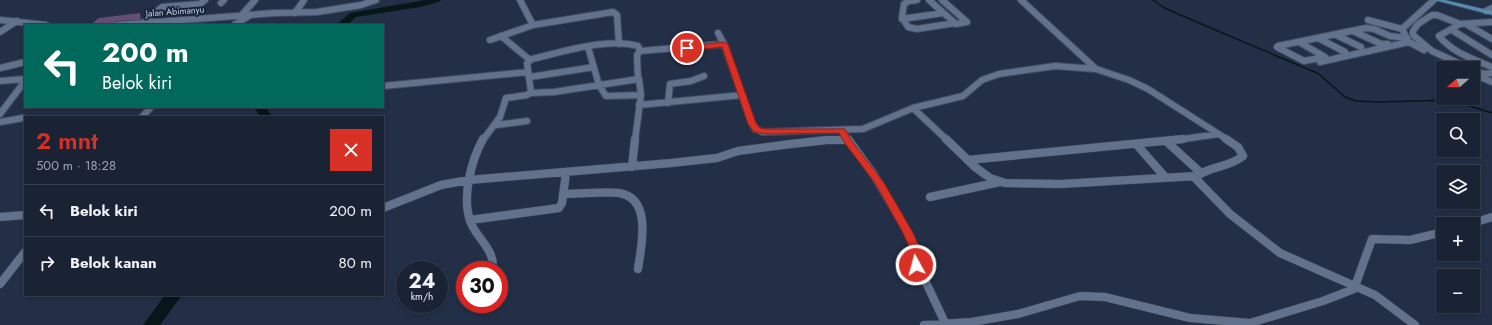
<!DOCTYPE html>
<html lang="id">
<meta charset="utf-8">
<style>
body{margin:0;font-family:Jost,sans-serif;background:#272f40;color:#f1f3f6;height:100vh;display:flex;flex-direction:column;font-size:15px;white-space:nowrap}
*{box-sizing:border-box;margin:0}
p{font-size:13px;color:#9fa4ac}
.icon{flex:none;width:22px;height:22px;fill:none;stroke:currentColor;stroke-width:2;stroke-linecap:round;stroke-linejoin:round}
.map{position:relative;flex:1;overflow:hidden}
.details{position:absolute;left:24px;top:116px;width:360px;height:180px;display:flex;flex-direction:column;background:#1a2334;border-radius:0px;box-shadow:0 2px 6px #0003,0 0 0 1px #38404f}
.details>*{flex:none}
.top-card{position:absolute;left:24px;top:24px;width:360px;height:84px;border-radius:0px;box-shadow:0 2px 6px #0003,0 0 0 1px #38404f;background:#00695c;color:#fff;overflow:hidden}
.needle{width:26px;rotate:249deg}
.buttons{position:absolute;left:1436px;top:61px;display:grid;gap:8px}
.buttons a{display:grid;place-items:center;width:44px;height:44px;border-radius:0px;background:#1a2334;box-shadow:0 2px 6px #0003,0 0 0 1px #38404f;font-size:20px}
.speed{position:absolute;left:396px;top:261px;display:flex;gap:8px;font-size:20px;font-weight:700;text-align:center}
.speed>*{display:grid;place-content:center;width:52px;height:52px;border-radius:50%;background:#1a2334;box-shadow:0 2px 6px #0003,0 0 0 1px #38404f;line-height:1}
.speed small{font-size:10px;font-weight:400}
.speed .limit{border:6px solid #d22;background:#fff;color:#111}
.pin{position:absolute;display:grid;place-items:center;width:34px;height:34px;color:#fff;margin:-17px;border:2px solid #fff;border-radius:50%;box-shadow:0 1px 4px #0007}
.me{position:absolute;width:44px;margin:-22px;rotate:353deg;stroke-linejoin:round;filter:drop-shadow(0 0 3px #0008)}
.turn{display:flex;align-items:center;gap:14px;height:84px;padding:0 12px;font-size:18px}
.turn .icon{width:52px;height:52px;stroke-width:2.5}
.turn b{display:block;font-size:28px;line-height:34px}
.round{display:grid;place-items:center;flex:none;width:42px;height:42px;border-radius:0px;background:#272f40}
.overview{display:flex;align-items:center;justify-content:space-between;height:68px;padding:0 12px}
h1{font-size:24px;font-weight:600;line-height:30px;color:#d93025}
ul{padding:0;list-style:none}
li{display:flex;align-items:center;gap:12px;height:52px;padding:0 12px;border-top:1px solid #38404f}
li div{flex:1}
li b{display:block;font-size:15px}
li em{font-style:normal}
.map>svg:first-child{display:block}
</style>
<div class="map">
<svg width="1492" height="325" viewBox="0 0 1492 325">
<rect width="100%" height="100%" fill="#222f46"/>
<!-- green -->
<path fill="#674d76" d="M140,13L141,21L110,25H90L99,18Z"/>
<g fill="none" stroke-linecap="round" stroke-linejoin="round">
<!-- stream -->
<path stroke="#071618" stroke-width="1.5" d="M1153,0L1163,7L1178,14L1319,74L1345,97L1356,101L1378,102L1451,100L1492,113"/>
<!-- river -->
<path fill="#071618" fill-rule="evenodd" d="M425,0H441L439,2L420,7L356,17L347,25H336L350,13Z
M253,107H265L273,117H261Z
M165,295H182L160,325H143Z"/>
<defs>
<path id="minor-far1" d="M520,0L533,25
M917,0L909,1L904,4L902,17L908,27L917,29L955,23
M929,0L956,24L967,22L942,0
M1021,0L1096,69L1129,80L1148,89L1228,140
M221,3L224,0
M1486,11L1492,8
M295,13L304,0
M241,16L255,0
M902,19L943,13
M0,20L46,25
M1368,20L1402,29
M144,22L162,7L200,4L205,0
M1492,22L1460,24L1439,36C1453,53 1473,59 1492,67
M1460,24L1437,15H1432L1418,24L1413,31V35L1432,51L1469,68
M1466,24L1492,39
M117,25L275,13L317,12L361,5L376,0
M234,25L249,16
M1452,30L1492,55
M1353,31L1381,44H1388
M0,32L17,21
M718,33L724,44L752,124L755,129L763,132L863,129L913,108L963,96L982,80L999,74L1055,66L1096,69
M1336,35L1361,47
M501,36L530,60
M1318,38L1345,52
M490,40L533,25L613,12L617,15L619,44
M1299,42L1325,57L1304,61L1277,47L1278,46L1366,28L1374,29L1390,36L1406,38
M588,47L599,85L606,96L641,95
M1424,50L1409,42L1402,29L1434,0
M1320,62L1409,42
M0,68L25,62
M1479,72L1485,74L1492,73
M1473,74L1492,82
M530,77L594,67
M638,79L637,55L640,51L724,44
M0,81L25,79
M383,86L528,72
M530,93L554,92L639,79L641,95L635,140
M668,103L670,84L691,81L704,76
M639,105L742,95
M913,108L947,140
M0,114L25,81
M142,117L151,107
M0,122L23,118
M496,125L527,121
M845,136L848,140
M483,140L500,117L506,98L527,95L531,92L527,63L532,59C563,52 607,37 638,46L640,51
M823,140H847
M1177,140L1218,134"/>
<path id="minor" d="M483,139C471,161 462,196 470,221C476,238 497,251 492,270
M848,139L874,175L907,231L914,246L913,254L916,265L922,274L946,325
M946,139L975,167L990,178L1005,183L1061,184L1196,176
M1226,139L1238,147L1243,156C1229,168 1207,166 1195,178L1230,214L1280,253L1375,295L1415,325
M1167,142L1201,173
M1137,145L1165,177
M968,160L1183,139
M632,167L635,139
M563,194C579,194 605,191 619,193C653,198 641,247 638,269
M930,197L1000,182
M383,208L441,185L469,180L671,163L717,158L738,151L791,144L827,140H847
M0,217L25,215
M470,220L559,208L562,203L566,173
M1470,224L1492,217
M0,284L25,252
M463,285L465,284
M924,325L972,322L1018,314L1080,296L1105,297L1190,318L1250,323L1323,301L1354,289L1372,239L1410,240L1443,232"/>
<path id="major" d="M1434,0H1445L1492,11V15Z"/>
</defs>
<!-- minor-far1 casing -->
<use href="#minor-far1" stroke="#414c5f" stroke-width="8"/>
<!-- minor casing -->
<use href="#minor" stroke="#414c5f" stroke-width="9"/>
<!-- major casing -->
<use href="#major" stroke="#414c5f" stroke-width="1"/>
<!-- minor-far1 -->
<use href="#minor-far1" stroke="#62728c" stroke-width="6"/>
<!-- minor -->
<use href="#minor" stroke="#62728c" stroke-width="8"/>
<!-- major -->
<use href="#major" fill="#558bb0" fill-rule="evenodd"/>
</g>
<!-- route -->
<path fill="#d93025" stroke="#8d1f18" d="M724,42L728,44L756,123L760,128L767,129H845L851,140L884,183L912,231L919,246L918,254L922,265L920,268H912L908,254L909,246L902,231L875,183L844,142L839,133L767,134L754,132L748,124L722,47L687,51L683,48L687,46Z"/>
<g text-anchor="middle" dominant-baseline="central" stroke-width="4" stroke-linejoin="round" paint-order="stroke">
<!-- far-street labels -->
<g font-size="9" fill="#cbd3e2" stroke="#18253c">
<text transform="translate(175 11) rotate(-4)">Jalan Abimanyu</text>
</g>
</g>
</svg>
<div class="buttons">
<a><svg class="needle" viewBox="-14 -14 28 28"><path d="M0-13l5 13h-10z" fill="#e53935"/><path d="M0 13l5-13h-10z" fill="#9fa4ac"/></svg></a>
<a><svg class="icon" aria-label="search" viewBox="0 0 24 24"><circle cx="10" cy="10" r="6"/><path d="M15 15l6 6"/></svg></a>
<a><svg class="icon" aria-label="layers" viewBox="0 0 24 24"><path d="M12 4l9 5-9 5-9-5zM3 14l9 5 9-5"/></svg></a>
<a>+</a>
<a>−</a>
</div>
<div class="speed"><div>24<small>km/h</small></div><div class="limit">30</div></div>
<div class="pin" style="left:687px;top:48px;background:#d93025"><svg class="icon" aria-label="arrive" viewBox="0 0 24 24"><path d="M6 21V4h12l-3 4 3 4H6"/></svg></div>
<svg class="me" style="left:916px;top:265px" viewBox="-20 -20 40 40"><circle r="17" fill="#d93025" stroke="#fff" stroke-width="3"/><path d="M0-11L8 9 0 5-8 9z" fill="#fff"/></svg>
<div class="top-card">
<div class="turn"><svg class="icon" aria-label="left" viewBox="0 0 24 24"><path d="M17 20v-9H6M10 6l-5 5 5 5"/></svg><div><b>200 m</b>Belok kiri</div></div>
</div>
<section class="details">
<div class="overview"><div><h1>2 mnt</h1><p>500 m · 18:28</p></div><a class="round" style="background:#d93025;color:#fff"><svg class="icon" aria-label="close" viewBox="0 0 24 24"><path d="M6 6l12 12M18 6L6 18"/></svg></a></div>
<ul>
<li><svg class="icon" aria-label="left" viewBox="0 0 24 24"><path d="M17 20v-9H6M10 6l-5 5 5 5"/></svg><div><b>Belok kiri</b></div><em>200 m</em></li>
<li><svg class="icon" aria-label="right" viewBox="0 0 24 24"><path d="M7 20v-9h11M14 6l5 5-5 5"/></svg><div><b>Belok kanan</b></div><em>80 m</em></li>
</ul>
</section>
</div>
